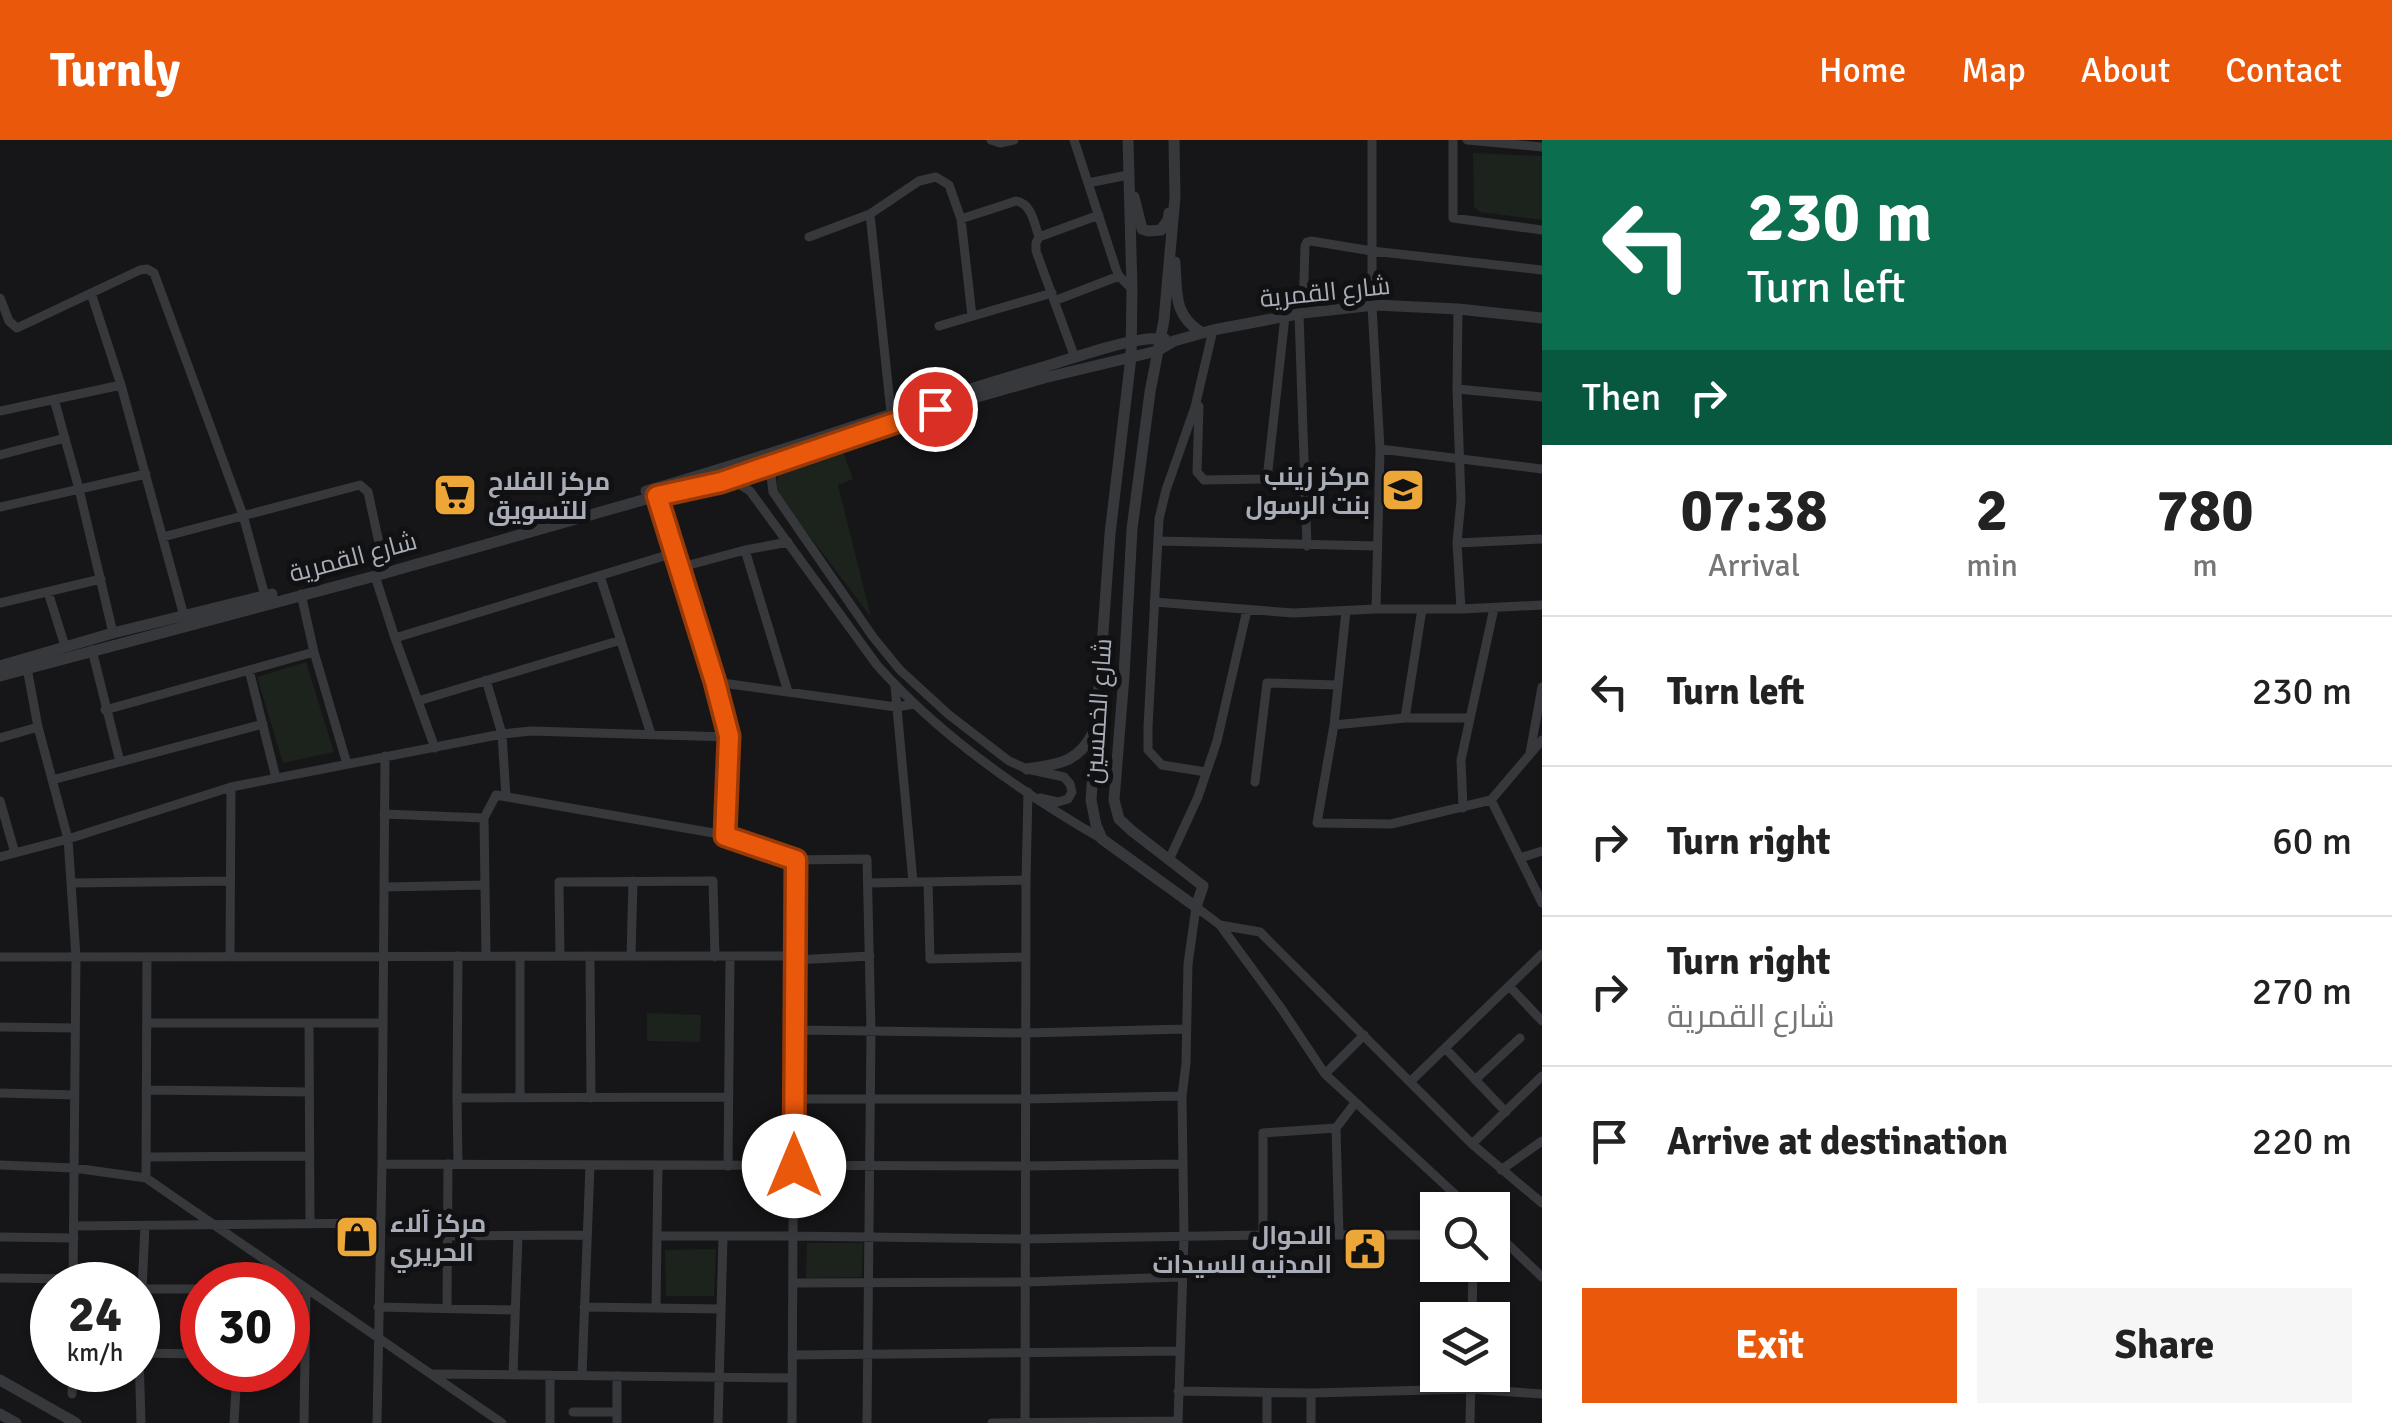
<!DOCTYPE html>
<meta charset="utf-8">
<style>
body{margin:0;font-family:Signika,Cairo,sans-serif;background:#f6f6f6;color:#222;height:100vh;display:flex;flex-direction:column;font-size:38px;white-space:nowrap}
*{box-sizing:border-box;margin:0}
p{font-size:32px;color:#767676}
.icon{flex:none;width:55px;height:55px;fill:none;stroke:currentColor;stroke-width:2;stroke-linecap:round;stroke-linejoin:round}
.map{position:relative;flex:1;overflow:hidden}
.drawer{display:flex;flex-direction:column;background:#fff;width:850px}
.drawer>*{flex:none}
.guide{background:#0b6e4f;color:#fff;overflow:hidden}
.controls{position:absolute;left:1420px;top:1052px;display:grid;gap:20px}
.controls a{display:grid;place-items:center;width:90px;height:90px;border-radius:0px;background:#fff;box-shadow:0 2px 8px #0004;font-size:50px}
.speed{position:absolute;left:30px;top:1122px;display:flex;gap:20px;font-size:50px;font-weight:700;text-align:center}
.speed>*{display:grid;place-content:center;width:130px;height:130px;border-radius:50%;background:#fff;box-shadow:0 2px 8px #0004;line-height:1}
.speed small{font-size:25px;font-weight:400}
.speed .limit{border:15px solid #d22;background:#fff;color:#111}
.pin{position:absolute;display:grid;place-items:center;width:85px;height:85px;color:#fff;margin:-42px;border:5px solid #fff;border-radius:50%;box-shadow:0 2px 10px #0007}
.me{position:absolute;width:110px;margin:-55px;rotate:0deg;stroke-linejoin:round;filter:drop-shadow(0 0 8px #0008)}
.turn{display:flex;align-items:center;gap:35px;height:210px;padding:0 40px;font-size:45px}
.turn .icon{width:130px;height:130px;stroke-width:2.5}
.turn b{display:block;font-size:70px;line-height:85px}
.then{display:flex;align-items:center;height:95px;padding:0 40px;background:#0003;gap:20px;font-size:38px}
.eta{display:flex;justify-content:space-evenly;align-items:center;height:170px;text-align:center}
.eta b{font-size:60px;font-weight:700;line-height:70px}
.button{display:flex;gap:20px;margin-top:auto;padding:20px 40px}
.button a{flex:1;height:115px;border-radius:0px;background:#ea580c;color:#fff;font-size:40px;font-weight:700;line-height:115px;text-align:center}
.button a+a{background:#f6f6f6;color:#222}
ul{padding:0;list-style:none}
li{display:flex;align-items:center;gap:30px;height:150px;padding:0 40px;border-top:2px solid #e0e0e0}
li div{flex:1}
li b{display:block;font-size:38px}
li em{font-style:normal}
header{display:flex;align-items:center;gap:60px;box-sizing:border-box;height:140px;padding:0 50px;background:#ea580c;color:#fff}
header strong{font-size:48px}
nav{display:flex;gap:55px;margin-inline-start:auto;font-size:35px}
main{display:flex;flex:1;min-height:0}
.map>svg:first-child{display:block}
</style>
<header>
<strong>Turnly</strong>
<nav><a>Home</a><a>Map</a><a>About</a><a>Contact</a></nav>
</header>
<main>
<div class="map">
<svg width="1542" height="1283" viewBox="0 0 1542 1283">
<rect width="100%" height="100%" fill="#161618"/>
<!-- green -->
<path fill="#1c221c" d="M1473,13L1542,16V80L1480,72L1474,67Z
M841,306L853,339L838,345L871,477L776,352C774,317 815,314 841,306Z
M306,522L334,612L283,623L257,537Z
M647,873L701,875L700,902L647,901Z
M807,1103H863L862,1137L806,1138Z
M716,1109L714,1156H666L665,1110Z"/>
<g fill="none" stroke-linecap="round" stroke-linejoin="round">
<!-- minor -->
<path stroke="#37383c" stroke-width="9" d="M991,0L1000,3L1014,0
M1074,0L1116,129L1119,136L1132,149
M1372,0V166L1380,309L1376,469
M1453,0V78L1542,90
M1467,0L1542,7
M1088,43L1128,35
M961,79L1016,61C1032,64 1034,83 1039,97
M809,97L870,74
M91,153L121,245
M0,158L9,181L17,188L140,130L147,129L154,133L243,375L265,456
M1054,161L1119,136
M1458,169L1457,249L1461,360L1457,403L1461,469L1542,465
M1303,173L1305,106L1307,102L1311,101L1372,111L1542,130
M1299,174L1307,406
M939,186L1052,153
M1075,218L1036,111V103L1039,97L1099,75
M1457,249L1542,257
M54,259L79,349L113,493
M1199,266L1197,332L1204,340L1267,339L1285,176
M0,271L121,245L184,476
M891,273L870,74L919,41L936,37L949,45L961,79L972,176
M1380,309L1542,329
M0,315L65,298
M778,323L771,336L773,352L873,497L900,530L948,574L1009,621L1027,629L1064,637L1070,644L1072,652L1068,659L1058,662L1040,658
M729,342L737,343L750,351L877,525C938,594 1022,653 1102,699
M657,356L715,542L729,597L725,695
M0,367L146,334
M163,397L360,345L368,352L384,426
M1158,401L1376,406
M1457,403L1542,399
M745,410L788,552
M678,428L745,410L788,402
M375,436L395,498L435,608
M600,436L651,594
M48,452L65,506
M301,454L314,512L347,624
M1154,462L1293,473L1376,469H1461
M0,463L101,439
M1346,471L1334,585L1317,683L1391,684L1491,660L1542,600
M395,498L674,413
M92,510L120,622
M27,528L38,587L68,699L76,817L73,1145
M249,530L276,638
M486,540L502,594L506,657
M715,542L896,567L915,564
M895,546L913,742
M418,561L621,500
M105,570L314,512
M1405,578L1422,469
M1334,585L1405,578H1470
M0,598L38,587
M1530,613L1542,547
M1206,632L1162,625L1148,610V587L1159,379L1166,350L1195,267L1213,190
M52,640L263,584
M1255,642L1267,543L1337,545
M1491,660L1542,763
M0,661L15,713
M1463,668L1461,620L1494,468
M384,674L484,678
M0,717L68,699L231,647L502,594L531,591L729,597
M1520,718L1542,711
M1169,720L1198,657L1217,601L1247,470
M928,742L930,819L1026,817
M71,743L230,741
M868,743L1026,740
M385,747L485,745
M1220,785L1260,792L1472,1004L1542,1063
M458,816L457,958L728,957
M486,816L484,678L496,655L725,695L795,720L867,719L871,891L867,1283
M560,816L559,742L713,741L715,817
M590,816L591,958
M631,816L633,741
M0,817L795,816
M230,817L231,647
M795,820L870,816
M1509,846L1542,881
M147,883H383
M309,883L310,1084
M0,887L75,888
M795,890L1026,893L1186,889
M1445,908L1506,972
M1325,934L1364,895
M1475,940L1520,898
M1411,941L1542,814
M146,950L309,952
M0,953L75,955
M457,958L458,1024
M520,958V816
M794,959H1026L1182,956
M1472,1004L1542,936
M146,1017L310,1016
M382,1024L1026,1026L1182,1024
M0,1025L74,1028L146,1038L502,1283
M728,1026L730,817
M1501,1030L1542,1001
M146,1038L147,817
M74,1086L380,1083
M1492,1089L1542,1137
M1263,1095V993L1336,988
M1339,1095L1336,988L1355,963
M447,1096L587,1095
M657,1096H793L1025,1099L1263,1095H1438
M0,1097L74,1098
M0,1138L73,1139
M793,1143L1025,1142L1182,1137
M288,1148H306L304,1283
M142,1149H202
M378,1167L515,1170
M584,1167L721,1169
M447,1168L448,1024
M656,1168L658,1025
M1472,1180L1473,1125
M139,1213L202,1214
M792,1215L1179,1211
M435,1234L792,1238
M513,1234L518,1096
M582,1235L590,1025
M617,1236V1283
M1178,1251L1311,1253L1471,1249L1542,1254
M72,1254L73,1230
M573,1272H617
M141,1283L139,1213L145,1086
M234,1283L237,1230
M377,1283L382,1024L385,616
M550,1283V1235
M718,1283L723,1097
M792,1283L795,720
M992,1283L1178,1281
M1025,1283L1026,740L1028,652
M1178,1283L1184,1096L1182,956L1186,923L1188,824L1196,767L1220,785L1281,868L1325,934L1472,1070
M1267,1283V1253
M1311,1283V1253
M1470,1283L1471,1235"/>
<!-- tertiary -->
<path stroke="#37383c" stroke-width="11" d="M1128,0L1132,149L1131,217L1110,394L1091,660L1096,685L1102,699L1196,767L1203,746L1132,691L1119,679L1114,660L1124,536L1132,389L1150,252L1164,180L1175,57L1174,0
M1134,57L1142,89L1148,91L1161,90L1168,80L1169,73
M1175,122C1177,153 1173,175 1202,193
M646,351C779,314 907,266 1040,228C1073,219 1133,195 1165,199
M0,526L113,493L272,454
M0,536L375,436L657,356L721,342L935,269L1044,238L1157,211L1174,201L1213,190L1303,173L1375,165L1458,169L1542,178
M1027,629C1058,624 1078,623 1093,593
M0,1240L76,1283
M0,1274L16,1283"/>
</g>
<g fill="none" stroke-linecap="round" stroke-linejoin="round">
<defs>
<path id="route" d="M794,1026L796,720L725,696L729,596L715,542L657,356L721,342L935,269"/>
</defs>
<!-- route casing -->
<use href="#route" stroke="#983908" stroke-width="25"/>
<!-- route -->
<use href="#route" stroke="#ea580c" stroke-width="18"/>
</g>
<!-- icons -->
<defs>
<symbol id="school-square" viewBox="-11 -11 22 22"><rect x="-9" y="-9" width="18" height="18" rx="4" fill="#eda738" stroke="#111113"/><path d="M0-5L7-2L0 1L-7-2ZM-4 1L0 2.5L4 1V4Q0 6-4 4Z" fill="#111"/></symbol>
<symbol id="supermarket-square" viewBox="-11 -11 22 22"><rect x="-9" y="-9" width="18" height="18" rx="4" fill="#eda738" stroke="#111113"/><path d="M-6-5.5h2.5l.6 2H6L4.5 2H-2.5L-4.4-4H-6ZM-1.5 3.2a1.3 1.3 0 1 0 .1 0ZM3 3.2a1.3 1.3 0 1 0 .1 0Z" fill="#111"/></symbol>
<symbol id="shop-square" viewBox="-11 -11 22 22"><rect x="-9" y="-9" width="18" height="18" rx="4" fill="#eda738" stroke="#111113"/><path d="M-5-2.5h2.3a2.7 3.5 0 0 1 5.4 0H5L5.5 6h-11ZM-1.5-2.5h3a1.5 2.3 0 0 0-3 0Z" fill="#111"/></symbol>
<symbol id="civic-square" viewBox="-11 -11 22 22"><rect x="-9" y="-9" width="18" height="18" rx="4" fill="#eda738" stroke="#111113"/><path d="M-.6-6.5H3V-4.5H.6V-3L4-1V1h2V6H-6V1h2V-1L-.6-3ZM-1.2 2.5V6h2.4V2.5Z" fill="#111"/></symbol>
</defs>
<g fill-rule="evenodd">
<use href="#school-square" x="1378" y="325" width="50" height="50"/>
<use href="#supermarket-square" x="430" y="330" width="50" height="50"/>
<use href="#shop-square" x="332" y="1072" width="50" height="50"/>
<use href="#civic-square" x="1340" y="1084" width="50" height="50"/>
</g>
<g text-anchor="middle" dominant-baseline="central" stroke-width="10" stroke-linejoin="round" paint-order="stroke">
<!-- street labels -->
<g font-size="25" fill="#a8adb7" stroke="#111113">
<text transform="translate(1325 152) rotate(-6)">شارع القمرية</text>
<text transform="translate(353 417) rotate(-15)">شارع القمرية</text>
<text transform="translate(1098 571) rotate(-86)">شارع الخمسين</text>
</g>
<!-- poi labels -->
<g font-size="25" font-weight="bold" fill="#a8adb7" stroke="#111113" text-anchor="end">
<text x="1370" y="336">مركز زينب<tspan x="1370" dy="29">بنت الرسول</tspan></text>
<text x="488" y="341" text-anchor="start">مركز الفلاح<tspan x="488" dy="29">للتسويق</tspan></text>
<text x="390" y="1083" text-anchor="start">مركز آلاء<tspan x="390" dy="29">الحريري</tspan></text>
<text x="1332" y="1095">الاحوال<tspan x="1332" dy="29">المدنيه للسيدات</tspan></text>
</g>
</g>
</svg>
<div class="controls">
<a><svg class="icon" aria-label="search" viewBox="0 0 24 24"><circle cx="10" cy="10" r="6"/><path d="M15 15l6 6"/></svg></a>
<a><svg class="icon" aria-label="layers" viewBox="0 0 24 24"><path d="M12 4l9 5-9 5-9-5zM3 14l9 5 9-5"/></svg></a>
</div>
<div class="speed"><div>24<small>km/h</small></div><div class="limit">30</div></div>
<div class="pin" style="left:935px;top:269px;background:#d93025"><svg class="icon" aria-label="arrive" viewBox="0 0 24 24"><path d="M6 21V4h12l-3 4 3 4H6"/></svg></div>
<svg class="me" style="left:794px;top:1026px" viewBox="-20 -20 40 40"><circle r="19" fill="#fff"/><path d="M0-13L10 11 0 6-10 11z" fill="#ea580c"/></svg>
</div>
<section class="drawer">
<div class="guide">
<div class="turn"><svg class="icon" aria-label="left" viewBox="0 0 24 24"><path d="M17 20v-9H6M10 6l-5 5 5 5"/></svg><div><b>230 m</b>Turn left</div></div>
<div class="then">Then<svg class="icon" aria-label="right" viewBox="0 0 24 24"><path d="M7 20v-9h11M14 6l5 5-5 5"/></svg></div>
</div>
<div class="eta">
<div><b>07:38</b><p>Arrival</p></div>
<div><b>2</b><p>min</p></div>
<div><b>780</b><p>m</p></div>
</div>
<ul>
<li><svg class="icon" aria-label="left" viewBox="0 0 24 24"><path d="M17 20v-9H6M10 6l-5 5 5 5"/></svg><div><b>Turn left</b></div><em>230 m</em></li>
<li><svg class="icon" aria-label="right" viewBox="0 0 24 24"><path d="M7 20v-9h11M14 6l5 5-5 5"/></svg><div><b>Turn right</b></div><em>60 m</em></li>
<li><svg class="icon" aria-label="right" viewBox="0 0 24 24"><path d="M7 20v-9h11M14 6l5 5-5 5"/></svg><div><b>Turn right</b><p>شارع القمرية</p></div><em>270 m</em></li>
<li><svg class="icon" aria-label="arrive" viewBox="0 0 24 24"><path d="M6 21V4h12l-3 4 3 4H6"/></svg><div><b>Arrive at destination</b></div><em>220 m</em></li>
</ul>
<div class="button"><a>Exit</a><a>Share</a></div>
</section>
</main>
